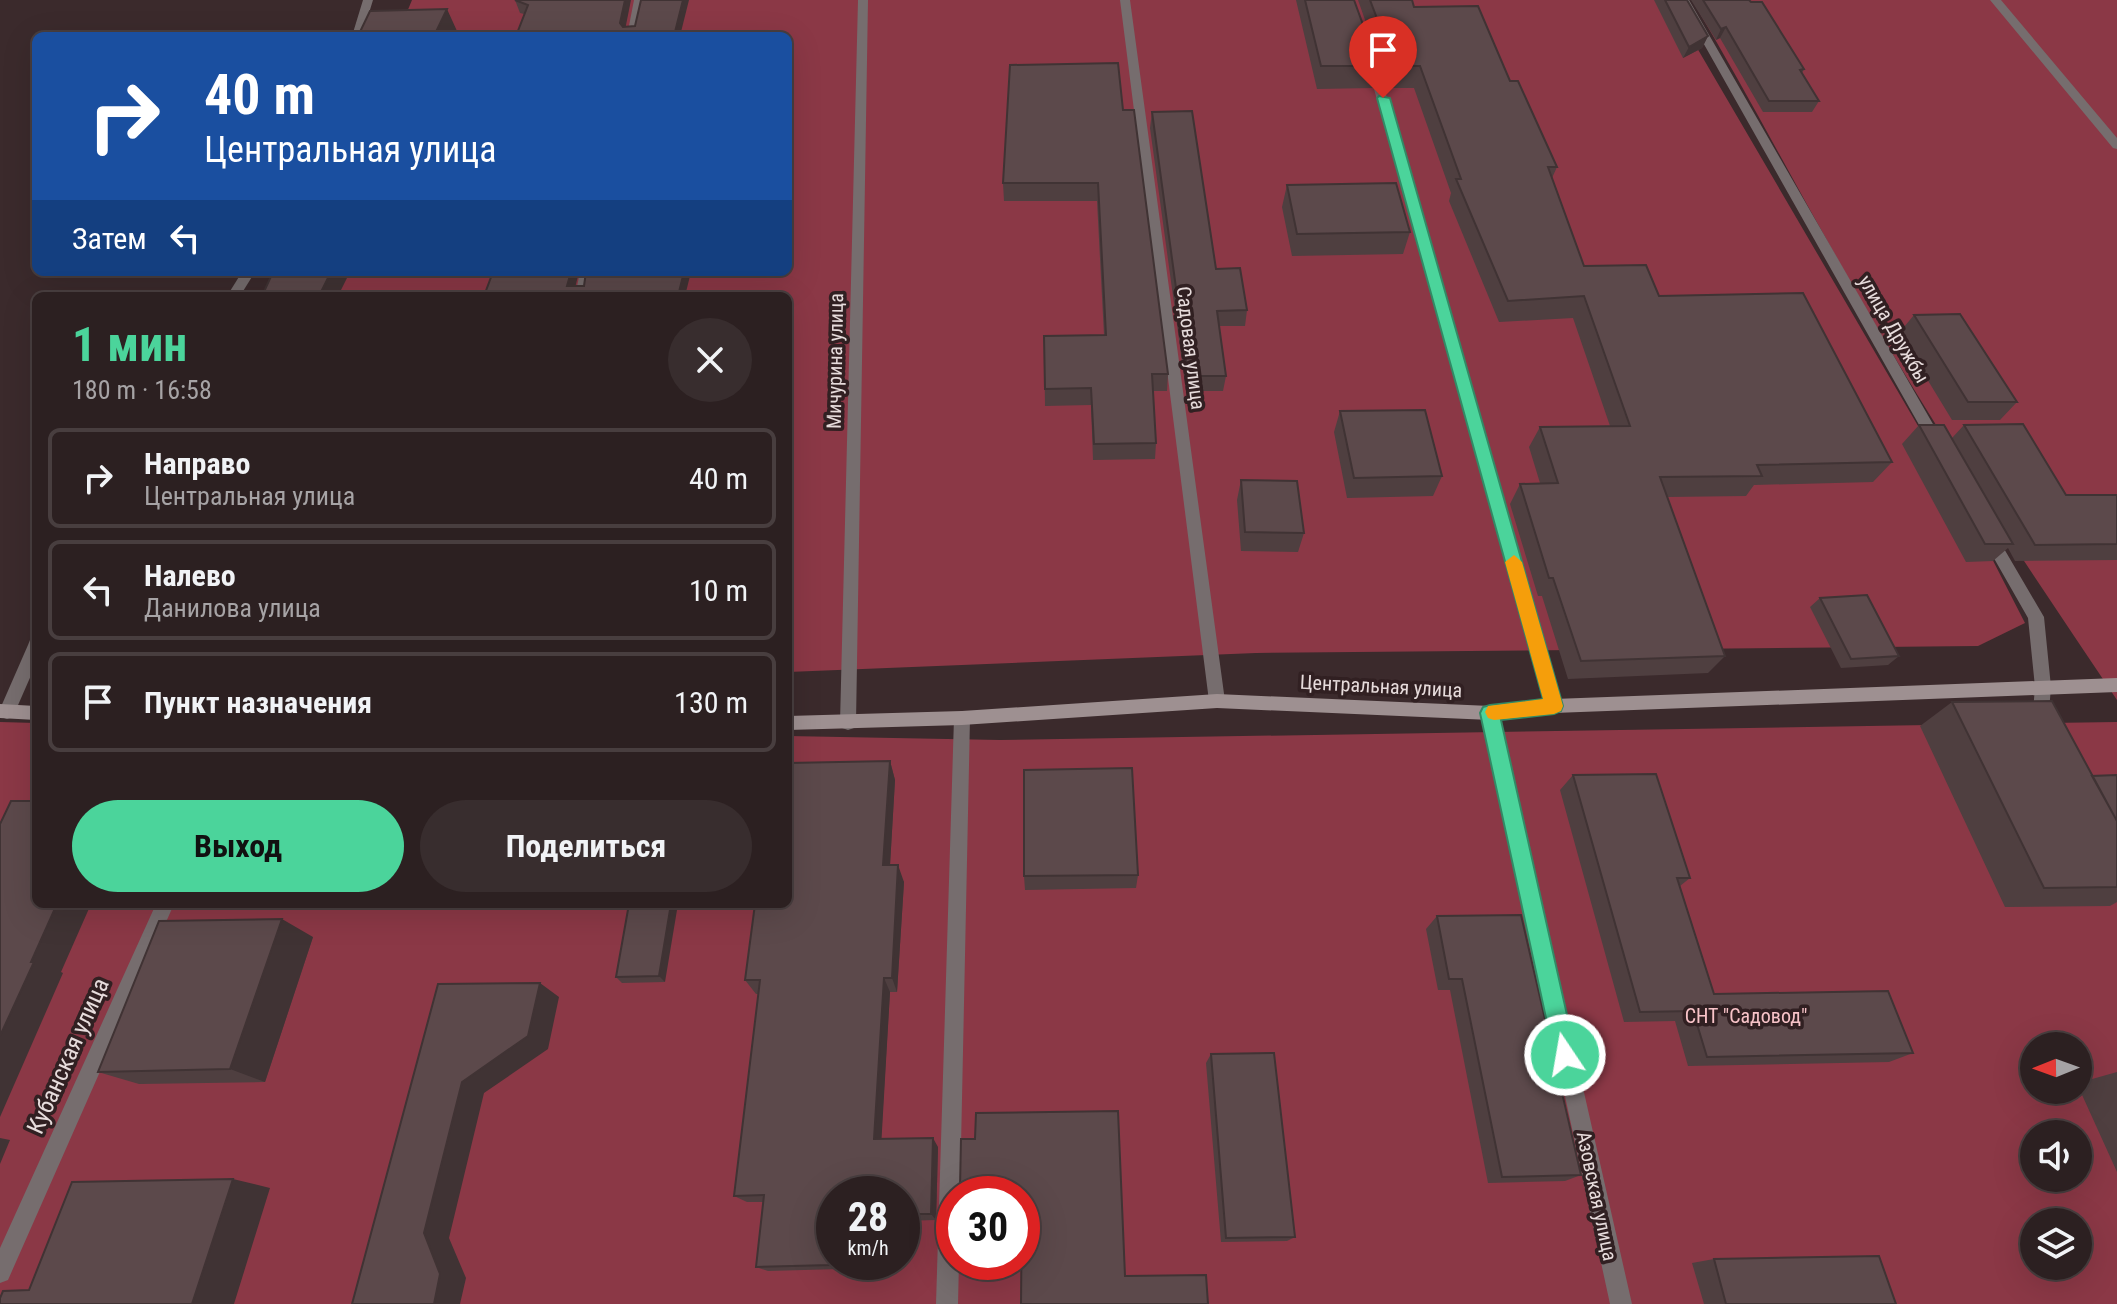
<!DOCTYPE html>
<html lang="ru">
<meta charset="utf-8">
<style>
body{margin:0;font-family:"Roboto Condensed",sans-serif;background:#382d2e;color:#f1f3f6;height:100vh;display:flex;flex-direction:column;font-size:30px;white-space:nowrap}
*{box-sizing:border-box;margin:0}
p{font-size:26px;color:#a6a3a5}
.icon{flex:none;width:44px;height:44px;fill:none;stroke:currentColor;stroke-width:2;stroke-linecap:round;stroke-linejoin:round}
.map{position:relative;flex:1;overflow:hidden}
.details{position:absolute;left:32px;top:292px;width:760px;height:616px;display:flex;flex-direction:column;background:#2c2021;border-radius:12px;box-shadow:0 8px 32px #0002,0 0 0 2px #483e3f}
.details>*{flex:none}
.top-card{position:absolute;left:32px;top:32px;width:760px;height:244px;border-radius:12px;box-shadow:0 8px 32px #0002,0 0 0 2px #483e3f;background:#1a4fa0;color:#fff;overflow:hidden}
.needle{width:52px;rotate:269deg}
.tools{position:absolute;left:2020px;top:1032px;display:grid;gap:16px}
.tools a{display:grid;place-items:center;width:72px;height:72px;border-radius:50%;background:#2c2021;box-shadow:0 8px 32px #0002,0 0 0 2px #483e3f;font-size:40px}
.speed{position:absolute;left:816px;top:1176px;display:flex;gap:16px;font-size:40px;font-weight:700;text-align:center}
.speed>*{display:grid;place-content:center;width:104px;height:104px;border-radius:50%;background:#2c2021;box-shadow:0 8px 32px #0002,0 0 0 2px #483e3f;line-height:1}
.speed small{font-size:20px;font-weight:400}
.speed .limit{border:12px solid #d22;background:#fff;color:#111}
.pin{position:absolute;display:grid;place-items:center;width:68px;height:68px;color:#fff;margin:-82px -34px;border-radius:50% 50% 50% 0;rotate:-45deg;box-shadow:0 0 8px #0007}
.pin .icon{rotate:45deg}
.me{position:absolute;width:88px;margin:-44px;rotate:348deg;stroke-linejoin:round;filter:drop-shadow(0 0 6px #0008)}
.turn{display:flex;align-items:center;gap:28px;height:168px;padding:0 40px;font-size:36px}
.turn .icon{width:104px;height:104px;stroke-width:2.5}
.turn b{display:block;font-size:56px;line-height:68px}
.then{display:flex;align-items:center;height:76px;padding:0 40px;background:#0003;gap:16px;font-size:30px}
.round{display:grid;place-items:center;flex:none;width:84px;height:84px;border-radius:42px;background:#382d2e}
.summary{display:flex;align-items:center;justify-content:space-between;height:136px;padding:0 40px}
h1{font-size:48px;font-weight:700;line-height:60px;color:#4bd49b}
.button{display:flex;gap:16px;margin-top:auto;padding:16px 40px}
.button a{flex:1;height:92px;border-radius:48px;background:#4bd49b;color:#111;font-size:32px;font-weight:700;line-height:92px;text-align:center}
.button a+a{background:#382d2e;color:#f1f3f6}
ul{padding:0;list-style:none}
li{display:flex;align-items:center;gap:24px;height:100px;margin:0 16px 12px;padding:0 24px;border:4px solid #483e3f;border-radius:12px}
li div{flex:1}
li b{display:block;font-size:30px}
li em{font-style:normal}
.map>svg:first-child{display:block}
</style>
<div class="map">
<svg width="2117" height="1304" viewBox="0 0 2117 1304">
<rect width="100%" height="100%" fill="#3b2a2c"/>
<!-- green -->
<path fill="#8b3846" fill-rule="evenodd" d="M412,0H1669L1966,508L2025,623L1978,646L1256,653L788,672V296H284L295,272H788V36H397Z
M1692,0H2117V700C2029,569 1941,439 1862,302C1804,202 1751,99 1692,0Z
M0,722L36,723V904H788V736L1000,740L2117,722V1304H0ZM2034,1046H2078V1090H2034ZM2034,1134H2078V1178H2034ZM834,1194H902V1262H834ZM954,1194H1022V1262H954ZM2034,1222H2078V1266H2034Z"/>
<g fill="none" stroke-linecap="round" stroke-linejoin="round">
<!-- street -->
<path fill="#766d6e" fill-rule="evenodd" d="M363,0H373L362,36H352Z
M634,0H644L637,36H627Z
M858,0H868L856,723L854,728L848,730L842,728L840,723Z
M1120,0H1130L1225,701L1223,706L1217,708L1211,706L1209,701Z
M1679,0H1689L1941,438L1943,442L1941,446H1931Z
M1990,0H2001L2117,138V149L2113,148Z
M1365,51L1374,53L1562,706L1560,711L1554,713L1548,711L1546,706L1364,53Z
M242,272H255L240,296H227Z
M580,272H592L587,296H575Z
M1991,533L1996,535L2044,617L2051,687L2048,723L2046,728L2040,730L2034,728L2032,723L2035,687L2028,618L1983,539Z
M36,638V664L15,712L13,717L7,719L1,717L0,709L28,645L30,640Z
M1490,706L1496,708L1498,713L1632,1304H1610L1482,713L1484,708Z
M962,711L968,713L970,718L960,1194H954V1262H959L958,1304H936L954,718L956,713Z
M156,904H174L8,1280L0,1283V1248Z"/>
<!-- secondary -->
<path fill="#9e9091" fill-rule="evenodd" d="M2117,678V692L1554,713L1490,720L1217,708L962,725L788,730V716L962,711L1217,694L1490,706L1554,699Z
M0,704L36,706V720L0,718Z"/>
</g>
<!-- wall -->
<path fill="#4f3f40" d="M515,0L626,26L524,14L520,13Z
M1296,0H1354L1378,66L1373,88L1317,89Z
M1358,0H1412L1414,7L1510,81L1557,167L1552,178L1584,266L1659,296L1892,462L1873,482L1754,485L1746,496L1667,497L1725,656L1708,673L1568,679L1542,596H1538L1510,504L1520,484L1540,483L1529,447L1540,427L1610,426L1573,318L1499,322L1449,201L1451,193L1414,88H1389Z
M1654,0H1687L1708,36L1702,48L1683,58Z
M1691,0H1749L1804,69L1802,73L1819,101L1812,112H1763L1720,38L1716,40Z
M1123,110L1168,374L1167,391H1153L1156,443L1155,459L1093,460L1091,405L1045,406L1044,336L1104,335L1097,201H1004L1003,183Z
M1152,112L1216,269L1247,310L1245,326H1219L1226,376L1223,391H1186L1150,128Z
M1287,185L1410,232L1403,254L1292,256L1282,207Z
M1914,315L2017,402L2000,420H1952L1899,333Z
M1340,411L1442,476L1433,496L1347,498L1334,432Z
M1919,425L1952,438L1964,425L2066,495H2117V560L2015,561L2008,548L1993,561L1966,562L1902,444Z
M1241,480L1304,533L1298,552L1241,551L1237,500Z
M1820,598L1899,656L1888,665L1841,668L1810,607Z
M1952,702L2092,776L2117,775V902L2110,906L2005,907L1920,726Z
M890,761L895,780L890,865L904,882L897,992H890L881,1139L938,1147L936,1220L902,1221V1194H834V1262L840,1269L768,1271L756,1267L763,1202H747L734,1196L758,994H756L745,980Z
M1573,775L1690,878L1680,886L1714,994L1913,1053L1889,1062L1688,1066L1675,1021L1624,1022L1560,790Z
M1138,875L1136,888L1025,890L1024,876Z
M629,904L665,982L622,983L616,977Z
M1437,916L1581,1175L1565,1181L1488,1183L1450,990H1438L1426,929Z
M313,937L265,1082L139,1084L98,1072Z
M1211,1054L1295,1237L1287,1241L1221,1242L1206,1063Z
M2117,1072V1172L2078,1086V1083Z
M1714,1259L1896,1304H1704L1692,1263Z"/>
<!-- shaded-wall -->
<path fill="#403334" d="M625,0H631L624,35L620,23Z
M683,0H689L680,36H674Z
M447,9L457,31L454,36H434Z
M1726,27L1720,38L1716,40L1721,29Z
M1708,36L1702,48L1683,58L1689,47Z
M331,272H350L338,296H319Z
M571,272H579L573,296L567,286Z
M684,272H691L685,296H678Z
M890,761L895,780L889,882L883,865Z
M898,865L904,882L897,992L892,978Z
M57,904H91L61,972L63,973L0,1117V1036L31,962Z
M671,904H678L665,982L659,976Z
M282,919L313,937L265,1082L230,1069Z
M884,978L890,992L881,1148L874,1139Z
M540,983L559,997L548,1049L484,1093L449,1238L466,1278L460,1304H434L424,1233L462,1082Z
M0,1138L10,1140L0,1164Z
M933,1138L938,1147L936,1220L931,1214Z
M233,1179L270,1188L234,1304H192Z
M834,1225V1262H840V1269L831,1265Z"/>
<!-- building -->
<path fill="#5c494b" stroke="#403334" stroke-width="2" d="M515,0H625L620,23L623,27L635,26L641,0H683L674,36H516L528,5Z
M1305,0H1354L1378,66H1321Z
M1370,0H1412L1414,7L1478,6L1510,81H1518L1557,167H1548L1584,266L1646,265L1659,296L1803,293L1892,462L1757,465L1762,476L1660,477L1725,656L1581,661L1553,578H1549L1520,484L1558,483L1540,427L1630,426L1584,296L1508,301L1456,179H1461L1420,66H1395Z
M1665,0H1687L1708,36L1689,47Z
M1703,0H1749L1751,2H1762L1804,69L1800,70L1819,101H1769L1726,27L1721,29Z
M447,9L434,36H358L370,11Z
M1118,63L1123,110H1134L1168,374H1152L1156,443L1094,444L1091,388L1045,389L1044,336L1106,335L1098,183H1003L1010,65Z
M1192,111L1216,269L1240,268L1247,310L1217,311L1226,376H1188L1152,112Z
M1396,183L1410,232L1297,234L1287,185Z
M273,272H331L319,296H262Z
M493,272H571L567,286H584L586,272H684L678,296H484Z
M1960,314L2017,402H1968L1914,315Z
M1425,410L1442,476L1354,478L1340,411Z
M2023,424L2066,495H2117V544L2035,545L1964,425Z
M1919,425H1944L2013,544H1985Z
M1241,480L1297,481L1304,533L1245,532Z
M1867,595L1899,656L1851,659L1820,598Z
M2052,701L2117,821V887L2044,888L1952,702Z
M890,761L883,865H898L892,978H884L874,1139L933,1138L931,1214H902V1194H834V1225L831,1265L756,1267L764,1195L734,1196L760,980H745L755,904H788V763Z
M1132,768L1138,875L1024,876V770Z
M1656,774L1690,878H1677L1714,994L1888,991L1913,1053L1707,1057L1693,1011L1640,1012L1573,775Z
M2117,775V821L2092,776Z
M11,801H36V904H57L31,962H34L0,1036V824Z
M629,904H671L659,976L616,977Z
M1521,915L1581,1175L1502,1177L1462,979H1449L1437,916Z
M282,919L230,1069L98,1072L159,921Z
M540,983L528,1036L462,1082L424,1233L440,1274L434,1304H352L438,984Z
M1274,1053L1295,1237L1226,1238L1211,1054Z
M1118,1111L1125,1276L1206,1275L1208,1304H1021L1022,1194H954V1215V1191L960,1188L961,1139H975L976,1113Z
M233,1179L192,1304H0V1298L3,1291L29,1290L72,1182Z
M1879,1256L1896,1304H1726L1714,1259Z"/>
<!-- route -->
<path fill="#4bd49b" stroke="#318a65" stroke-width="2" d="M1379,96L1390,98L1563,706L1561,711L1554,714L1501,720L1576,1055L1573,1063L1565,1066L1558,1063L1554,1055L1480,713L1483,707L1490,705L1543,699L1377,98Z"/>
<!-- slow -->
<path fill="#f59e0b" d="M1514,555L1522,562L1563,706L1561,711L1554,714L1494,720L1488,718L1485,712L1488,706L1543,699L1505,562Z"/>
<g text-anchor="middle" dominant-baseline="central" stroke-width="7" stroke-linejoin="round" paint-order="stroke">
<!-- street labels -->
<g font-size="20" fill="#e7dcdc" stroke="#312022">
<text transform="translate(1894 329) rotate(60)">улица Дружбы</text>
<text transform="translate(1191 348) rotate(83)">Садовая улица</text>
<text transform="translate(835 361) rotate(-89)">Мичурина улица</text>
<text transform="translate(1381 686) rotate(3)">Центральная улица</text>
<text transform="translate(1597 1196) rotate(78)">Азовская улица</text>
</g>
<!-- park labels -->
<g font-size="20" fill="#f8c3c8" stroke="#312022">
<text x="1746" y="1016">СНТ "Садовод"</text>
</g>
<!-- near-street labels -->
<g font-size="24" fill="#e7dcdc" stroke="#312022">
<text transform="translate(68 1056) rotate(-66)">Кубанская улица</text>
</g>
</g>
</svg>
<div class="tools">
<a><svg class="needle" viewBox="-14 -14 28 28"><path d="M0-13l5 13h-10z" fill="#e53935"/><path d="M0 13l5-13h-10z" fill="#a6a3a5"/></svg></a>
<a><svg class="icon" aria-label="sound" viewBox="0 0 24 24"><path d="M4 9h4l5-4v14l-5-4H4zM17 9q2 3 0 6"/></svg></a>
<a><svg class="icon" aria-label="layers" viewBox="0 0 24 24"><path d="M12 4l9 5-9 5-9-5zM3 14l9 5 9-5"/></svg></a>
</div>
<div class="speed"><div>28<small>km/h</small></div><div class="limit">30</div></div>
<div class="pin" style="left:1383px;top:98px;background:#d93025"><svg class="icon" aria-label="arrive" viewBox="0 0 24 24"><path d="M6 21V4h12l-3 4 3 4H6"/></svg></div>
<svg class="me" style="left:1565px;top:1055px" viewBox="-20 -20 40 40"><circle r="17" fill="#4bd49b" stroke="#fff" stroke-width="3"/><path d="M0-11L8 9 0 5-8 9z" fill="#fff"/></svg>
<div class="top-card">
<div class="turn"><svg class="icon" aria-label="right" viewBox="0 0 24 24"><path d="M7 20v-9h11M14 6l5 5-5 5"/></svg><div><b>40 m</b>Центральная улица</div></div>
<div class="then">Затем<svg class="icon" aria-label="left" viewBox="0 0 24 24"><path d="M17 20v-9H6M10 6l-5 5 5 5"/></svg></div>
</div>
<section class="details">
<div class="summary"><div><h1>1 мин</h1><p>180 m · 16:58</p></div><a class="round"><svg class="icon" aria-label="close" viewBox="0 0 24 24"><path d="M6 6l12 12M18 6L6 18"/></svg></a></div>
<ul>
<li><svg class="icon" aria-label="right" viewBox="0 0 24 24"><path d="M7 20v-9h11M14 6l5 5-5 5"/></svg><div><b>Направо</b><p>Центральная улица</p></div><em>40 m</em></li>
<li><svg class="icon" aria-label="left" viewBox="0 0 24 24"><path d="M17 20v-9H6M10 6l-5 5 5 5"/></svg><div><b>Налево</b><p>Данилова улица</p></div><em>10 m</em></li>
<li><svg class="icon" aria-label="arrive" viewBox="0 0 24 24"><path d="M6 21V4h12l-3 4 3 4H6"/></svg><div><b>Пункт назначения</b></div><em>130 m</em></li>
</ul>
<div class="button"><a>Выход</a><a>Поделиться</a></div>
</section>
</div>
